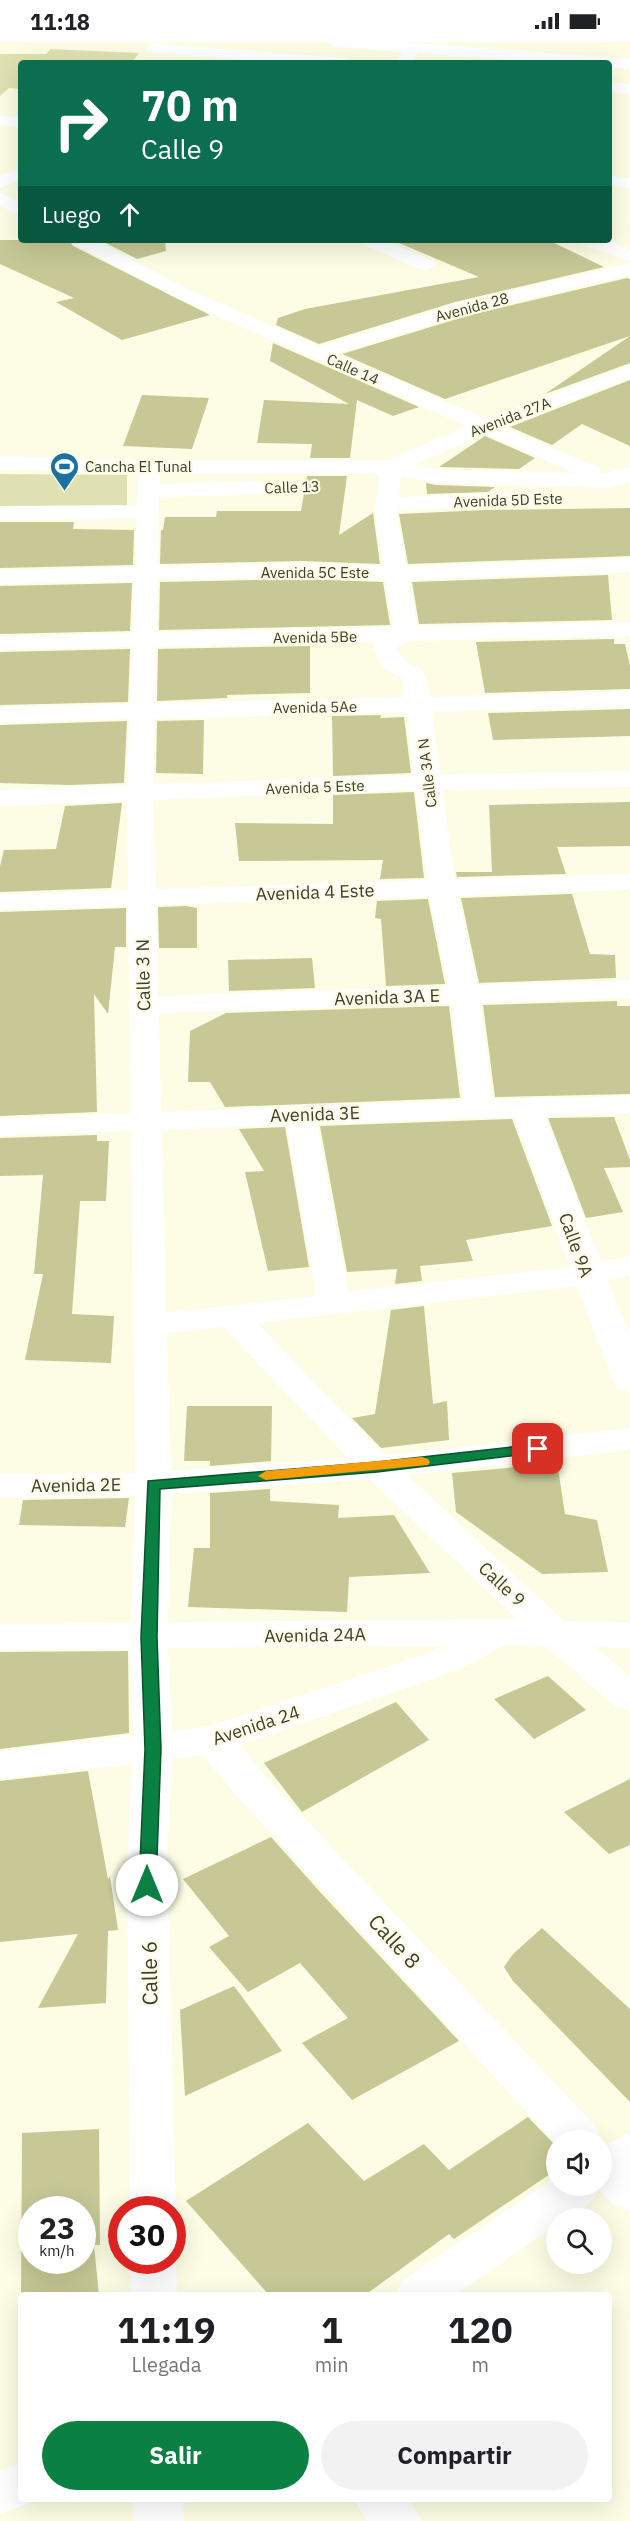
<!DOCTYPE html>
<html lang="es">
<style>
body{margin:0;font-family:"IBM Plex Sans",sans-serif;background:#f2f2f2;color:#202124;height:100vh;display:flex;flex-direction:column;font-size:22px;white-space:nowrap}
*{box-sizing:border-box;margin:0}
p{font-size:20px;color:#757577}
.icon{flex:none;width:33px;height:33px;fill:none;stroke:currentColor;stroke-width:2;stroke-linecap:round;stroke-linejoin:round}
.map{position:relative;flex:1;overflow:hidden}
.details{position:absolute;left:18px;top:2250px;width:594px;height:210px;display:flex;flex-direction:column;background:#fff;border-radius:6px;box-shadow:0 6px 24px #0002}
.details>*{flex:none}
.hud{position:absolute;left:18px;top:18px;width:594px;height:183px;border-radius:6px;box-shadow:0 6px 24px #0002;background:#0b6e4f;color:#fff;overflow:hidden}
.tools{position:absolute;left:546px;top:2088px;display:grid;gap:12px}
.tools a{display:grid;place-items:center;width:66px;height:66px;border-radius:50%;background:#fff;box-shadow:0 6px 24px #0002;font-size:30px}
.speed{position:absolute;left:18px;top:2154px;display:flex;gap:12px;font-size:30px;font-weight:700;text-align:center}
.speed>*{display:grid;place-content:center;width:78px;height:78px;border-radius:50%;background:#fff;box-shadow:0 6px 24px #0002;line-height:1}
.speed small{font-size:15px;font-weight:400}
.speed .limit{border:9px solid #d22;background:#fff;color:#111}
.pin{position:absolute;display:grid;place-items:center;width:51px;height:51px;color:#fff;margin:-26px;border-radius:12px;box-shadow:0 3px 9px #0006}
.me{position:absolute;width:66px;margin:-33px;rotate:0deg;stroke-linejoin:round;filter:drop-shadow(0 0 4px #0008)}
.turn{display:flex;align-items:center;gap:21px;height:126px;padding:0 24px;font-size:27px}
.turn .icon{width:78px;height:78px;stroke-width:2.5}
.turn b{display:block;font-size:42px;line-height:51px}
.then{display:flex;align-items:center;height:57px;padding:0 24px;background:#0003;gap:12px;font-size:22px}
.eta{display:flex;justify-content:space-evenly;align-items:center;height:102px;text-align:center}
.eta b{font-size:36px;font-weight:800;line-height:42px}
.action{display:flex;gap:12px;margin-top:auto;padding:12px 24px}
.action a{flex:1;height:69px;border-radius:36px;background:#0b8043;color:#fff;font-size:24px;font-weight:800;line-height:69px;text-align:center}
.action a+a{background:#f2f2f2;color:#202124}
.status{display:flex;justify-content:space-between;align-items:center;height:42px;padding:0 30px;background:#fff;direction:ltr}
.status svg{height:16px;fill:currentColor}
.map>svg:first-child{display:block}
</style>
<div class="status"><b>11:18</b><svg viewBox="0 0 49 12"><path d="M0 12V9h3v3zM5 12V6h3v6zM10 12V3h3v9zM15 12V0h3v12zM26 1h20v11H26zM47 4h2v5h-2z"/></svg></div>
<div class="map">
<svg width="630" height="2479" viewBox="0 0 630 2479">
<rect width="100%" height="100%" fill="#fcfde4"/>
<!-- green -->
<path fill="#dfe1b2" d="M51,7L139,11L131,21H21V47L9,46L0,54V12H46Z
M0,432L127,433V466L0,468Z"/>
<!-- building -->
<path fill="#c7c896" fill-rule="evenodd" d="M0,198H69L73,204L210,273L122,298L56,260L74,256L0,222Z
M100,198H165L166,209L137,217Z
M392,198H548L604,225L455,260L319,302L276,283L278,276L305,267L479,235Z
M627,236L630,237V294L445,357L342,312L470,273Z
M630,294V321L545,352Z
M273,301L419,365L393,374L357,358L350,416H310L312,402L257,401L264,358L349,362L270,319Z
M630,338V404L582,382L552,403L510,385Z
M142,353L209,356L192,407L123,404Z
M485,394L535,416L519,427L439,425Z
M307,434H347L339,493L373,471L380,522L303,519L160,522L161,488H163L165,475H216L217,469H301Z
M426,441L436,443L495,445L488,450L427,452Z
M630,466V514L408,522L399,472L486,468Z
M0,480H74L73,487L134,488L133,523L0,526Z
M608,533L612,578L419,582L412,540Z
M303,537L383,540L390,583L159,588L160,540Z
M132,541L130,589L0,592V544Z
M614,597V602H625L630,624V647L485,651L476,600Z
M310,604V651L227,653V656L157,659L158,607Z
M130,607L128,660L0,663V610Z
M630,667V694L493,698L488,671Z
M381,673L380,676L404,675L411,731L333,734L332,674Z
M204,678L203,732L156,731L157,679Z
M127,679L124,741L69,743L0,741V683Z
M414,750L424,836L380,837L383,818L239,819L235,781L333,782V753Z
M630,760V804L557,805L566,832L457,835L456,830H492L489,763Z
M122,761L111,846L0,850V824L4,808L56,807L65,764Z
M572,852L590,912L615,913L616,936L479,941L461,856Z
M428,857L445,942L386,944L381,877L375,876L377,859Z
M186,864L197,866V906H159L158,865Z
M126,866V905H115L108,972L94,952L97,1070L0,1074V870Z
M312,916L315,946L229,949L228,918Z
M617,959V964H630V1052L495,1055L483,963Z
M449,964L460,1056L225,1065L210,1040H188L190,989L226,971Z
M614,1075L630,1118V1125L604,1126L623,1170L586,1176L548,1076Z
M512,1077L552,1184L466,1198L473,1219L420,1224L422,1239L395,1242L397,1227L347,1230L320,1084Z
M285,1085L309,1225L268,1229L245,1130L264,1129L239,1087Z
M97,1093V1099H109L106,1159H80L72,1272L114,1274L111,1321L25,1318L43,1232H34L43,1133L0,1134V1096Z
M424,1264L433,1362L447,1359L449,1398L381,1406L352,1376L375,1372L391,1268Z
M187,1364H272L271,1419L210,1424V1419H184Z
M517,1425V1427L558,1426L565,1472L597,1478L608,1530L542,1532L456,1470L452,1431Z
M270,1447V1459L339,1463L338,1476L394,1473L430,1531L349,1535L347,1570L188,1565L194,1506H210V1451Z
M129,1456L125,1485L19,1483L23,1458Z
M128,1609L129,1691L0,1707V1610Z
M548,1634L586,1668L534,1697L494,1657Z
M396,1660L429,1698L302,1770L264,1721Z
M88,1729L108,1837L110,1834L118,1888L108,1889L106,1961L38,1966L78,1892L0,1900V1739Z
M630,1737V1803L609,1812L564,1770Z
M271,1795L321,1851L459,1999L352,2058L302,2001L348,1976L300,1921L248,1950L209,1905L229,1894L183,1837Z
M542,1886L630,1967V2060L513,1939L504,1925L513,1912Z
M234,1944L282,2009L185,2054L180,1968Z
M528,2075L556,2104V2128L454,2197L449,2192L365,2253H269L186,2159L308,2081L364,2139L424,2102L449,2128Z
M99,2087L100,2203H94L99,2253H21L22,2091ZM32,2168H82V2218H32Z"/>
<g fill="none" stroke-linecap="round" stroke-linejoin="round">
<!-- minor -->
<path fill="#fff" fill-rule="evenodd" d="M413,1L421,6L412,21H396L407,3Z
M153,2L348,16L356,21H279L147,10L145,7L147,4Z
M609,40L630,42V52L609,50Z
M0,73L21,76V86L0,83Z
M21,126V138L0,146V134Z
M609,133L630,136V146L609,143Z
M0,151L21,161V174L0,164Z
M71,198H95L190,248L319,304L456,262L630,221V233L469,271L336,312L486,377L630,323V336L504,385L600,426L602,432L630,425V440L611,446L436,441L401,434L399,455L538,450L546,452L549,457L546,462L538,464L398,468L397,472L406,524L630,516V530L409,538L417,584L630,580V594L412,599L399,603L397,609C415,635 424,611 430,655L630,649V665L432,670L440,732L630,729V745L442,748L455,837L630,832V848L458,854L477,943L630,938V956L480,961L493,1057L630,1054V1072L545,1074L601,1220L630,1214V1234L608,1238L630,1295V1350L618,1347L613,1339L577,1244L257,1281L385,1413L630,1386V1408L407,1433L564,1579L630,1580V1606L595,1605L630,1634V1669L616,1665L545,1604L505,1603L455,1629L240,1703L264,1733L596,2085L602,2098H556V2102L236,1753L203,1713L172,1717L167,1820L176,2168L172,2174V2168H130L127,1820L132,1722L0,1737V1709L133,1693L130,1607L0,1608V1582L131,1581L135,1454L0,1456V1432L135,1431L131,1089L0,1094V1076L131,1071L128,864L0,868V852L128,848L127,759L0,764V748L127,743L129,677L0,681V665L130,662L132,605L0,608V594L132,591L134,539L0,542V528L135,525L136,477L0,478V464L137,463L138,431L0,428V414L149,418H388L467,384L176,256L74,202ZM485,392L574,431L436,427L414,423ZM160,432H379L375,472L383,524L303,521L158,524L159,455L255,453L263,451L266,446L263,441L255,439L160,442ZM303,535L385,538L393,585L157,590L158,538ZM376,600L373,609L385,627L402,636L404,655L155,661L156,605ZM406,670L414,733L153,742L155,677ZM416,748L427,838L156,847L153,758ZM430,855L448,944L158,954L156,863ZM451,962L463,1058L161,1070L159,971ZM514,1075L570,1225L348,1250L317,1082ZM287,1083L316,1254L166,1271L162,1088ZM223,1285L348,1416L171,1429L167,1291ZM369,1437L517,1577L168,1580L171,1452ZM442,1604L429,1611L210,1684L172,1689L168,1606Z
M359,198H385L433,219L436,223L426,229L419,227L362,202Z
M577,198H605L630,207V219L580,202Z
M630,2091V2169L614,2163L599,2148C592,2163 573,2176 556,2176V2183L455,2253H395L402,2239L556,2135V2144H602V2104Z
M172,2211L176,2218L177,2253H131L130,2218H172Z
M21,2422V2457H40L0,2472V2428Z
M133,2457H183L184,2479H134Z
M354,2457H409L422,2479H367Z"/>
<!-- highway -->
<path fill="#fff" fill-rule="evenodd" d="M327,0H401L630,17V27L609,25V21H550L335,5Z"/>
</g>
<!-- route -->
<path fill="#0b8043" stroke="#07532c" stroke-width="1.5" d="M538,1402L543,1404L545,1407L543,1410L377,1430L160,1447L157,1595L161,1707L156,1843L153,1847H141L139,1843L145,1707L141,1595L148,1439L377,1420Z"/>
<!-- slow -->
<path fill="#f59e0b" d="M422,1415L428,1417L430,1420L428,1423L266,1438L258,1434L266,1429Z"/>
<!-- icons -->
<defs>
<symbol id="stadium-pin" viewBox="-11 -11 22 30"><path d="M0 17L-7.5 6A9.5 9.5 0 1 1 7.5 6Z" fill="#1d71a1" stroke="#fcfde4"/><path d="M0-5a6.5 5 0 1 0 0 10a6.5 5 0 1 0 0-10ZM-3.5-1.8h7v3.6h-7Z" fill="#fff"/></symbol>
</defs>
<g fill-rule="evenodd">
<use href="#stadium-pin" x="48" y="408" width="33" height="45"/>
</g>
<g text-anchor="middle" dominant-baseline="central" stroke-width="4.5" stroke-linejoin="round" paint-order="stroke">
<!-- far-street labels -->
<g font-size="15" fill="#3d3d34" stroke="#fcfde4">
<text transform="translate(472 265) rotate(-15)">Avenida 28</text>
<text transform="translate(353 327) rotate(24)">Calle 14</text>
<text transform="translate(510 375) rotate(-21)">Avenida 27A</text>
<text transform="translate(292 445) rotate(-2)">Calle 13</text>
<text transform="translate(508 458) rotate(-2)">Avenida 5D Este</text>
<text x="315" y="530">Avenida 5C Este</text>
<text transform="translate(315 595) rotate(-1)">Avenida 5Be</text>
<text transform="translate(315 665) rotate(-1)">Avenida 5Ae</text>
<text transform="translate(427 731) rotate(-97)">Calle 3A N</text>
<text transform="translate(315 745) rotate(-2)">Avenida 5 Este</text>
</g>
<!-- far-poi labels -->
<g font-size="15" fill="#3d3d34" stroke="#fcfde4" text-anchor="start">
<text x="85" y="424">Cancha El Tunal</text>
</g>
<!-- street labels -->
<g font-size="18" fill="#3d3d34" stroke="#fcfde4">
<text transform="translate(315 850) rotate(-2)">Avenida 4 Este</text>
<text transform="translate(143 933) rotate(-91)">Calle 3 N</text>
<text transform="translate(387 955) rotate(-2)">Avenida 3A E</text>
<text transform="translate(315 1072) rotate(-2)">Avenida 3E</text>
<text transform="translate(576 1203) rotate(70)">Calle 9A</text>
<text transform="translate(76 1443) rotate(-1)">Avenida 2E</text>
<text transform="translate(502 1542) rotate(43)">Calle 9</text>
<text transform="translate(315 1593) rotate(-1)">Avenida 24A</text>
<text transform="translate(256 1683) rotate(-18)">Avenida 24</text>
</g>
<!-- near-street labels -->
<g font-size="21" fill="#3d3d34" stroke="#fcfde4">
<text transform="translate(395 1899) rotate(47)">Calle 8</text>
<text transform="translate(149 1931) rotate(-91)">Calle 6</text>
</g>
</g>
</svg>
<div class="tools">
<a><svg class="icon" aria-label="sound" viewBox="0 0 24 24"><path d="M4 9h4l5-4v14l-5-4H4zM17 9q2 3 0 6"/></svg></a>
<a><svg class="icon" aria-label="search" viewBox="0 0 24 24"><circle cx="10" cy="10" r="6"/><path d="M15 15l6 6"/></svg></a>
</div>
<div class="speed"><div>23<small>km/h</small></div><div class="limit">30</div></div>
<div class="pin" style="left:538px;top:1407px;background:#d93025"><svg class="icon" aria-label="arrive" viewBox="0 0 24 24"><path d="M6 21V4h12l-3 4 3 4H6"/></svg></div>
<svg class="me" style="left:147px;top:1843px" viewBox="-20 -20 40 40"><circle r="19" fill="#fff"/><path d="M0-13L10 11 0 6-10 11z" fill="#0b8043"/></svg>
<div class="hud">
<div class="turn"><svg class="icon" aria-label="right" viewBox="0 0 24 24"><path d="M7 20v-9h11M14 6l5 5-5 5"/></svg><div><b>70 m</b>Calle 9</div></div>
<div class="then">Luego<svg class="icon" aria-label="ahead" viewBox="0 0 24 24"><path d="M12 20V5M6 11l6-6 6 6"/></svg></div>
</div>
<section class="details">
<div class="eta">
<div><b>11:19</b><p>Llegada</p></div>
<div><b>1</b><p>min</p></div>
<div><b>120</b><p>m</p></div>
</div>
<div class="action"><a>Salir</a><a>Compartir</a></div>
</section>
</div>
